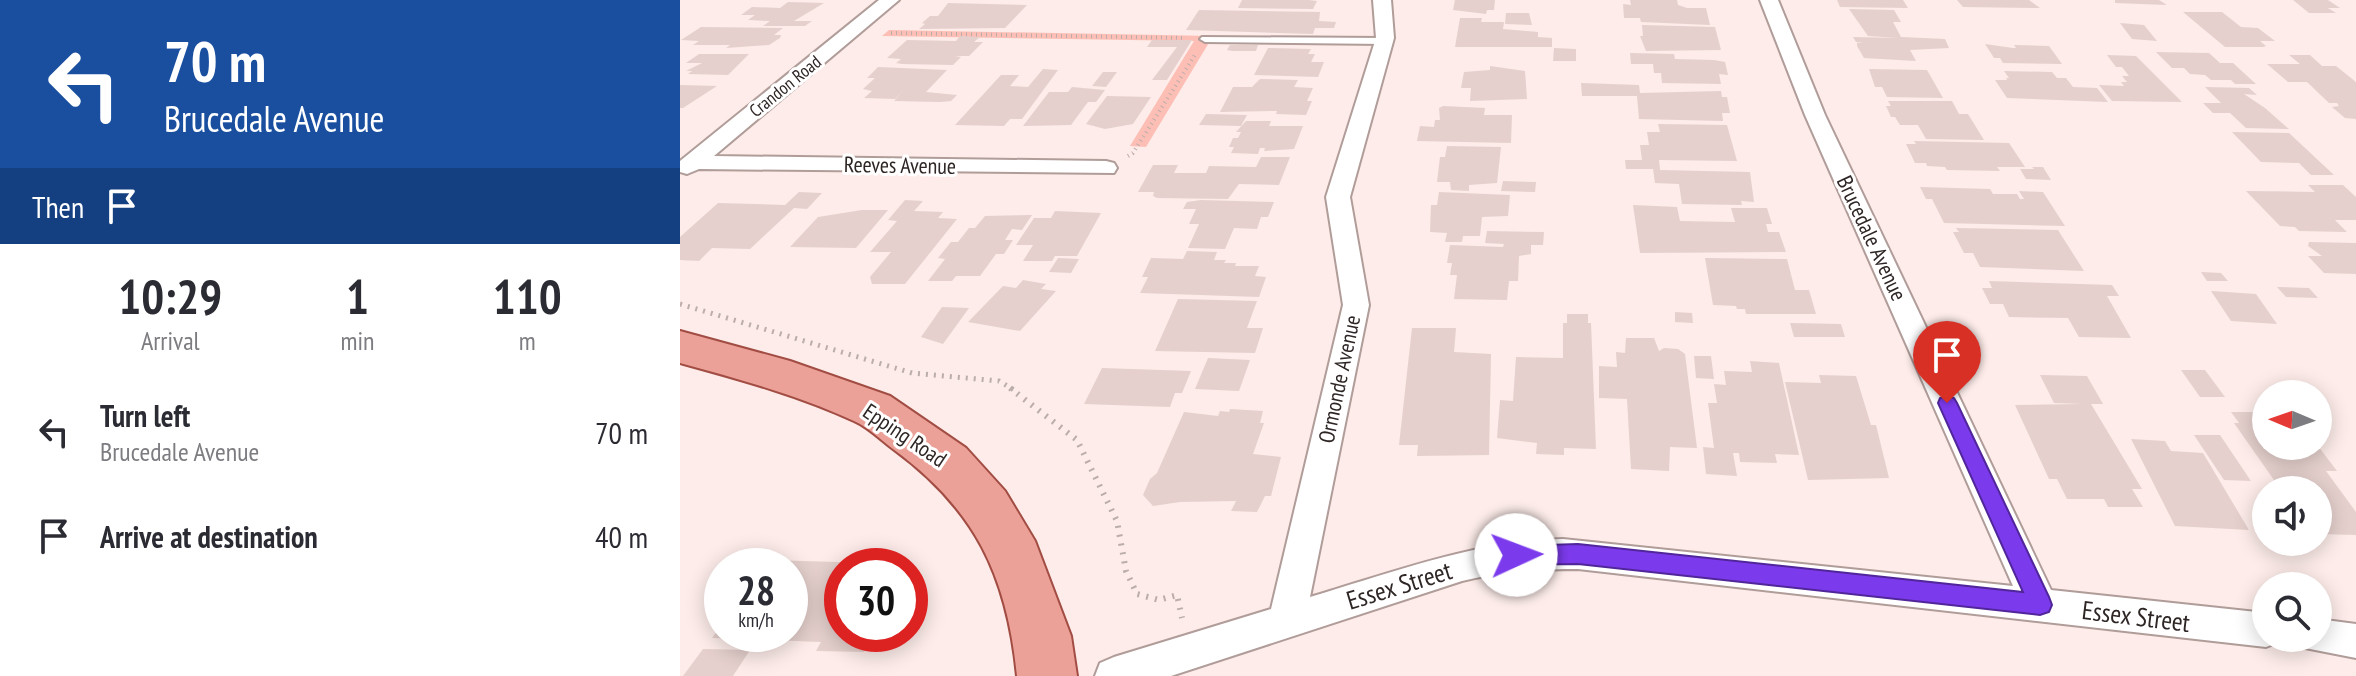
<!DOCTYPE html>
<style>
body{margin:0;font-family:"PT Sans Narrow",sans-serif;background:#f2f2f3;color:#2b2b33;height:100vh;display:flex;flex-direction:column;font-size:30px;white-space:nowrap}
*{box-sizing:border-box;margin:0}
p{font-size:26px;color:#7c7c81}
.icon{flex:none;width:44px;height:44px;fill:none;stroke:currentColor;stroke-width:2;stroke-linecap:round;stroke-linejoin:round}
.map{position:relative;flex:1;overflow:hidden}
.side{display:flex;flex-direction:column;background:#fff;width:680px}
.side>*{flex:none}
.banner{background:#1a4fa0;color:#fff;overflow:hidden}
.needle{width:52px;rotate:272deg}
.tools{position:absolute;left:1572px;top:380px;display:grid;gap:16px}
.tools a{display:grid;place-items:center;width:80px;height:80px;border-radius:50%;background:#fff;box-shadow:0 4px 20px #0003;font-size:40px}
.speed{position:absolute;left:24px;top:548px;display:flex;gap:16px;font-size:40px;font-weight:700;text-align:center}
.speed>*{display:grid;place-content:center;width:104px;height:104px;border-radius:50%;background:#fff;box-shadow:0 4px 20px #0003;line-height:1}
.speed small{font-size:20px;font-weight:400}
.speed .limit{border:12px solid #d22;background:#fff;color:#111}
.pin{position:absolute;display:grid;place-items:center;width:68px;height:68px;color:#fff;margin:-82px -34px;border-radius:50% 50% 50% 0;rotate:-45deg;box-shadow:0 0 8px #0007}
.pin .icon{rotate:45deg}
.me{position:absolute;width:88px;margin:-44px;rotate:88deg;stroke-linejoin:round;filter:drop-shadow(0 0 6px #0008)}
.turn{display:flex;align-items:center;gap:28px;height:168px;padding:0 32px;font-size:36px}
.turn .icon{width:104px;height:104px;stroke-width:2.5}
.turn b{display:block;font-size:56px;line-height:68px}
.then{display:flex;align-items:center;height:76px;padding:0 32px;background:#0003;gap:16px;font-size:30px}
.eta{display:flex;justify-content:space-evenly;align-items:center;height:136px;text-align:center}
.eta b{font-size:48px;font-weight:700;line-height:56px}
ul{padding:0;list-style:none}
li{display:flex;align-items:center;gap:24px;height:104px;padding:0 32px}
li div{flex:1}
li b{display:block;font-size:30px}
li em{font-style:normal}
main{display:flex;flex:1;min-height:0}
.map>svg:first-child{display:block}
</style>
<main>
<section class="side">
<div class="banner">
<div class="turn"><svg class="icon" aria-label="left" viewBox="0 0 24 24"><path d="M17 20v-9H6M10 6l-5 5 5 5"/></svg><div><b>70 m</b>Brucedale Avenue</div></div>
<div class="then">Then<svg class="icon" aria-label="arrive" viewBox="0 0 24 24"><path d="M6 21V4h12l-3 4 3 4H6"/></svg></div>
</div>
<div class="eta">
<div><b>10:29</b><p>Arrival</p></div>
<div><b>1</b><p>min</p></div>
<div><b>110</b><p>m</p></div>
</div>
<ul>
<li><svg class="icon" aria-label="left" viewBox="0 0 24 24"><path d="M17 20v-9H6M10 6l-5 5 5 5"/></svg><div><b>Turn left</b><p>Brucedale Avenue</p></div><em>70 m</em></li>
<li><svg class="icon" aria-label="arrive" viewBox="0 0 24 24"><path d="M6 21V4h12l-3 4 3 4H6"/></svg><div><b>Arrive at destination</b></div><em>40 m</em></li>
</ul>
</section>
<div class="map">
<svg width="1676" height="676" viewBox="0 0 1676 676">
<rect width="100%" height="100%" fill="#fdece9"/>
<!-- green -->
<path fill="#fdbfb5" d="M209,30L533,36L466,147L450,146L514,41L202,36Z"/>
<!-- building -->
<path fill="#e5d0cd" d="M562,0H629L637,1L633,9L558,8Z
M775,0H815L814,10H807L806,14L773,10Z
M950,0H997L998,5L1007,8H1026L1030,25L961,22L960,18H944L943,4L951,5Z
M1157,0H1223L1228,8L1160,7Z
M1277,0H1349L1360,8L1283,7Z
M1435,0H1479L1487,5L1435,3Z
M1613,0H1648L1660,8H1648L1656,13H1629Z
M108,2L144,3L114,21H132L125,26H83L90,21L68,20L75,15H61L72,7L100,8Z
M268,3L347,5L325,28L239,29L245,24L242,23L250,16H258Z
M1169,9L1214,10L1221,22H1213L1221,37L1265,39L1269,48L1230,50L1236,61L1184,58L1177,46V43H1183L1176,42L1173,37L1218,38L1188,36Z
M519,10L640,12L639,21L656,22L654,28H635L633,34L506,30Z
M1503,12H1542L1561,27L1578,28L1595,41H1580L1586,46L1583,47H1545Z
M826,13H849L852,25L825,24Z
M780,18H802L801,22H824L823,29L858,32V37L872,38V47H775Z
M1440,23L1464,25L1477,41L1452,39Z
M962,25L1035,27L1041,50L966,51L960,36H963Z
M21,27L103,28L94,35H101L100,38L89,45L46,48L50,45H13L19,41L1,40Z
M280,36L300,37L294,42H303L289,56H275L281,57L273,65L222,64L216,63L221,59L207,58L227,40L276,41Z
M472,40H512L487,80H472L497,47H467Z
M1305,44L1333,48H1336L1334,45L1369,46L1382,64L1323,63L1320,58H1314Z
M550,45H578L576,51H552L547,50Z
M588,48L631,49L628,54H635L631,62H644L638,77L574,75Z
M874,48L896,49V61H873Z
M1476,52L1529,53L1540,63H1553L1576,84H1555L1551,80H1531L1525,75L1510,74L1504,68H1492Z
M950,53L994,54L995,59L1034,60L1045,62L1048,75L1039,74L1041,84L982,83L981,73H974L973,64H951Z
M19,54H69L48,75L8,74L12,71H6L22,63H6Z
M1427,55L1456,56L1502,102L1432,101L1419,85L1444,86L1441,82H1447L1442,76H1449L1442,67H1436Z
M1609,55H1630L1642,66H1656L1676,82V119L1665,118L1652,107L1659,106L1657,103H1649L1627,82H1608L1587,64H1620Z
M810,66L845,71L847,99L790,101L791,88H781L784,72L810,70Z
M198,67L267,70L246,92L277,95L271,101L260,102L214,101L222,92L215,99L184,98L192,91L183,89L195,78H187Z
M363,69L378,70L342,119H330L324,126L275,125L321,75H339L330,86L348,87Z
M1189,69L1247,70L1263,98L1207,97L1202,87H1195Z
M1324,71L1372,72L1377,78H1386L1393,87L1417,88L1428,102L1327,98L1315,80H1327L1326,78H1329Z
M423,72H437L426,87L412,86Z
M580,79L618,80L614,87L633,88L627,101H632L626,115L596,114L597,111L540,112L553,87H572Z
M901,83L959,85L960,93L1041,91L1042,97H1047L1050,113H1042L1043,121L959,119L957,96H902Z
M0,85L37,86L3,108H0Z
M392,87L425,90L416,102H408L391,125L343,126L369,92H388Z
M1525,87L1569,88L1577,95L1564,94L1585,108L1609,129L1566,128L1550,113H1533L1523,103H1541Z
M427,96L471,97L453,124L425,129L406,124Z
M1208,101H1272L1279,114H1288L1304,140L1246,139L1238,125H1220L1215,117H1211L1206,106H1211Z
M763,106L805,108L804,115H832L831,143L737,141L740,126L754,127L755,120H760L759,108Z
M526,114L567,115L561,126L519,125Z
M566,121H591L589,126H623L614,149L584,151L585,148H580L578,154L551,153L554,147H549L553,138H558L561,132H556Z
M978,124L1047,125L1057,161L979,160L980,170L1070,172L1074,202L1061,201L1062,205L1002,204L999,184L975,183L973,169H946L945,160H962L960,145H969L967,132H980Z
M1552,132L1609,133L1654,175H1631L1619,163L1581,162Z
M1234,141L1329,143L1345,167H1317L1320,171L1267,170L1265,167L1247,166L1246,163H1235L1226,144H1236Z
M767,146L821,147L817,183L789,185V191L771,190L770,182H757L760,157H765Z
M581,157H610L599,185L559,184L548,199L477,198L473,196L474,192H458L473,165H498L494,173H526L529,166L576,167Z
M1352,167H1363L1371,180L1346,179L1340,169H1354Z
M823,181L856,182L855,192L821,191Z
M1628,185H1663L1676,197V220H1655L1667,232L1619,231L1615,227L1600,226L1566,191L1635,192Z
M1240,187L1310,189L1313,194H1337L1340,199H1344L1339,191L1363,192L1385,226L1264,223L1252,199H1246Z
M119,192L142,193L127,209L114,208L70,249L32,248L19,261L0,260V237L38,203L105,205Z
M759,192L830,195L828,216L802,217L800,236H783L782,242H765L767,233L750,232L751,205H757Z
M225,200L243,201L234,211L263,212L258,218L277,219L225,284H192L190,277L211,252H190L217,221L208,220Z
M521,200L594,202L588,217H581L577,229L554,228L545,249L508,248L519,224H509L516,209H503L507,202Z
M953,205L997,207L1000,221L1055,222L1051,208H1087L1092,224H1086L1088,232H1099L1106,252L960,253Z
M182,210H208L176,248L110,247L138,217Z
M375,211L421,213L397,256H375L372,261H343L353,245H336L354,218H371Z
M352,215L342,230L332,229L325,240H333L324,254H316L300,276H276L272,281H248L265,259L258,258L271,242H278L289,228H295L305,216Z
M1276,228L1378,230L1404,271L1300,267L1293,253H1284L1273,232H1279Z
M807,231L864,232L863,245H851V254L839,256L838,281H829L827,300L774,299L777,275H770L772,263H767L770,245L823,247L824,244L805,243Z
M1629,242L1676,243V274L1644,273L1628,256H1642L1628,246Z
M507,251L537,252L534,260H546L544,263H556L555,266H579L575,276L586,277L579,297L460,293L468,277H462L471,258L503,259Z
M378,258L399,259L391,273L369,272Z
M1025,258L1107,259L1115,290H1129L1136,314H1066L1065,309H1057L1056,306L1033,305Z
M1521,272L1541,273L1548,281H1527Z
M343,280L366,284L361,289L376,291L340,331L288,322L323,286L336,288Z
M1309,281L1432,285L1439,296H1427L1451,338L1399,337L1388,318L1329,317L1323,304H1310L1302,288H1312Z
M1597,287L1629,288L1638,298L1606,297Z
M1531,291L1576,294L1597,324L1551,321Z
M498,299L577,301L567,328H583L575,353L475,351Z
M262,307L289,308L263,344L241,337Z
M995,312L1012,313L1013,323L995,322Z
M887,314H908V323H911L916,449L884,448V455L856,454L857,443L817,438L820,400L833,401L836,357L883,358V323H887Z
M1110,323L1161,324L1165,337H1114Z
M732,328H776L774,352L811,354L809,455L737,456L738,445H719Z
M946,338H974L979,351L984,348L998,349L1005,354L1017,448L990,447L989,471L951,469L947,399L919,398V366L937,367L936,352L945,353Z
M1014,356H1031L1034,379L1016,378Z
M528,358L570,360L559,391L515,389Z
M1070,361L1099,363L1119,455L1095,454L1097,463L1060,462L1059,453H1053L1057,476L1026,474L1023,447L1034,448L1028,403H1037L1034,384L1046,385L1044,371L1072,372Z
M422,368L511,371L502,393H495L490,407L404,404Z
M1501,370H1525L1545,397H1520Z
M1139,375L1176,376L1191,425H1196L1209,478L1128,480L1105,382L1141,383Z
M1360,375L1407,376L1423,404H1411L1462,489H1452L1463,507H1428L1424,499H1387L1377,479H1369L1335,405L1402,404L1374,403Z
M550,409L583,411L580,423H584L573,454L601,457L591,496H585L577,512L551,511L556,501L500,502L473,506L463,495L470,479L477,473L504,412L538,416L540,411L549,412Z
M1551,412H1585L1586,446H1638L1657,471H1646L1676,512V535L1638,534V490H1601L1554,423H1559Z
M1514,435H1540L1571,481L1544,480Z
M1451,439L1485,441L1491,451L1523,453L1569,530L1495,526Z
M89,560L191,563L189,566H162V634H195L184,652L136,651L141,642L32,638L42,624V634H110V566H84Z
M23,649L70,650L53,676H3Z"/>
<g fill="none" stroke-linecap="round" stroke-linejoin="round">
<defs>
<path id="service" d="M522,37L704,38L709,41L704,44L525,42L520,39Z"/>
<path id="minor" d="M199,0H219L34,156L426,161L434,163L437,168L434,173L19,169L7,174L0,172V161Z
M693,0H711L714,38L670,197L689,305L630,597C714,572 795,541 883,539L1333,586L1125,115L1080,0H1098L1145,115L1371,590L1586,613V638H1601L1599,642L1586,647L898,569C859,569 820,572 782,581L491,676H415L420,663L434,657L591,609L663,305L646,197L696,38Z
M1638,619L1676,624V658L1625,648L1620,638H1638Z"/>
<path id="primary" d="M0,331L110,361L210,396L286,448L325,491L355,541L391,636L397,676H337C327,575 295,509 213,449C201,440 188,427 174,421C118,395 58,379 0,363Z"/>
</defs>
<!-- service casing -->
<use href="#service" stroke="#b09c99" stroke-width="4"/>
<!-- minor casing -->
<use href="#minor" stroke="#b09c99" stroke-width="4"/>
<!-- primary casing -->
<use href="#primary" stroke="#a24d44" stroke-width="4"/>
<!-- path-far2 -->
<path stroke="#bbadaa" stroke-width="4" stroke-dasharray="1 4" stroke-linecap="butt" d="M211,33L505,38
M448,156L453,153L515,55"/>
<!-- path-far1 -->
<path stroke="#bbadaa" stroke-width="5" stroke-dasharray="2 6" stroke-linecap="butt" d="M0,304L232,373L319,381L334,390"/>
<!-- path -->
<path stroke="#bbadaa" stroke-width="6" stroke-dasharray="2 7" stroke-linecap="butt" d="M330,388L397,440L437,521L446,571L457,594L479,600L497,595L502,618"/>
<!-- service -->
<use href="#service" fill="#fff" fill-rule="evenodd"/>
<!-- minor -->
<use href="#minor" fill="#fff" fill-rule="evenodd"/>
<!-- primary -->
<use href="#primary" fill="#eca198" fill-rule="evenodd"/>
</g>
<!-- route -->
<path fill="#7c3aed" stroke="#51269a" stroke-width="2" d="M1267,396L1274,398L1277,403L1369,597L1372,605L1369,612L1360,615L898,564L836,565L828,562L825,555L828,548L836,546L898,544L1343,592L1258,403L1260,398Z"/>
<g text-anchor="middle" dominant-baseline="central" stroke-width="6" stroke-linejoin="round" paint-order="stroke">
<!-- far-street labels -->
<g font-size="18" fill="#2e2625" stroke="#fff">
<text transform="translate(105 86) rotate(-39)">Crandon Road</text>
</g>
<!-- street labels -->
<g font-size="22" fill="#2e2625" stroke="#fff">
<text transform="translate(220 165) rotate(1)">Reeves Avenue</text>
<text transform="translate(1192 238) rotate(65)">Brucedale Avenue</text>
<text transform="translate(659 379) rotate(-78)">Ormonde Avenue</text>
<text transform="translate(225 435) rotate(34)">Epping Road</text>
</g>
<!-- near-street labels -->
<g font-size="26" fill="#2e2625" stroke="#fff">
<text transform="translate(719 585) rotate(-17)">Essex Street</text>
<text transform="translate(1456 616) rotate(7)">Essex Street</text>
</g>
</g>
</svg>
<div class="tools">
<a><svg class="needle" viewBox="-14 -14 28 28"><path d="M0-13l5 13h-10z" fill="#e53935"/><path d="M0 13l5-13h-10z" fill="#7c7c81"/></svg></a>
<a><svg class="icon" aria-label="sound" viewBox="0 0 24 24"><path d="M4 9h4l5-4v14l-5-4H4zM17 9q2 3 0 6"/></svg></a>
<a><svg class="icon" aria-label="search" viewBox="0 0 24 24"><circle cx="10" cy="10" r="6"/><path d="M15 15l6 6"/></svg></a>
</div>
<div class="speed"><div>28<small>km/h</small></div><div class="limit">30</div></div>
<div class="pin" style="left:1267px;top:403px;background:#d93025"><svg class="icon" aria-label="arrive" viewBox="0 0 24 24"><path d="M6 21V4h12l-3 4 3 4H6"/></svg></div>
<svg class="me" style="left:836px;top:555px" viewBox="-20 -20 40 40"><circle r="19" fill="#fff"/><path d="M0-13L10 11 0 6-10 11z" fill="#7c3aed"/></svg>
</div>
</main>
